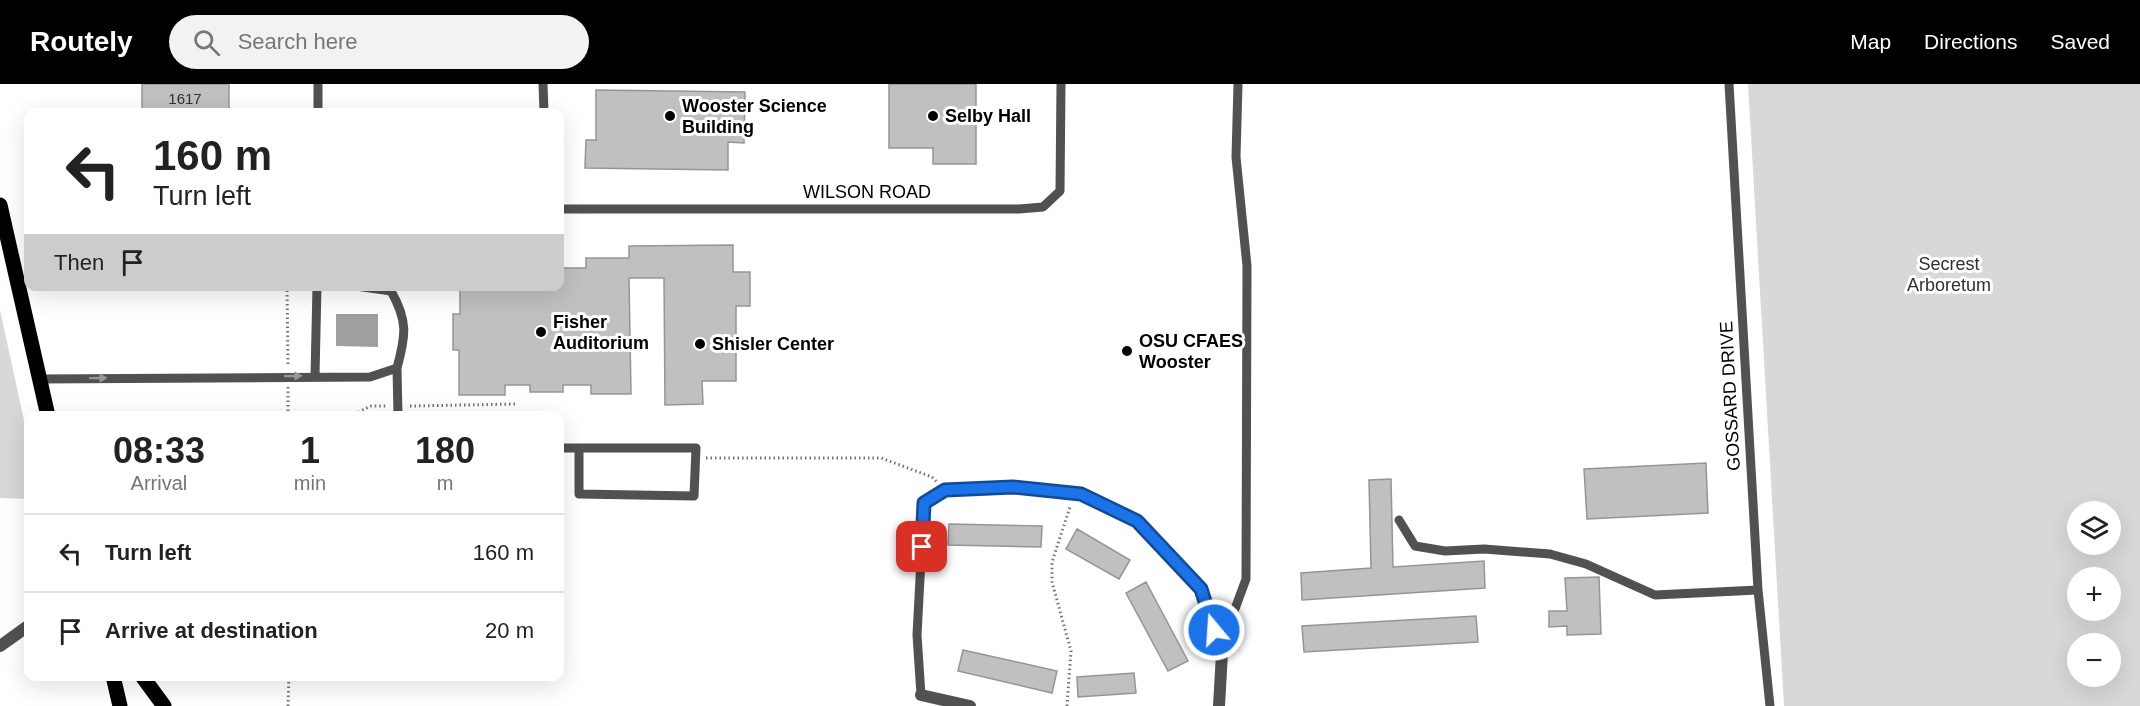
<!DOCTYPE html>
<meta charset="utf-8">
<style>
body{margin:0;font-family:Helvetica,sans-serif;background:#f2f2f2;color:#222;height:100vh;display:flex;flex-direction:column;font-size:22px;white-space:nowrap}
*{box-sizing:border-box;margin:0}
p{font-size:20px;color:#767676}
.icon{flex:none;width:33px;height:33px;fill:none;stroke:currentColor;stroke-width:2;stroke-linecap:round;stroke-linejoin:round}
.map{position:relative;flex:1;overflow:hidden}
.side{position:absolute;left:24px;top:327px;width:540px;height:270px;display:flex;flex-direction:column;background:#fff;border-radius:12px;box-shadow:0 6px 24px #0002}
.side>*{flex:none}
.guide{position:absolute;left:24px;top:24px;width:540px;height:183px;border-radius:12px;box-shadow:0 6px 24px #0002;background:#fff;color:#222;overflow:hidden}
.tools{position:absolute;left:2067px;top:417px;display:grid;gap:12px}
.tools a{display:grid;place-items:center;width:54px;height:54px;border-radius:50%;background:#fff;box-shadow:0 6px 24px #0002;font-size:30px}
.pin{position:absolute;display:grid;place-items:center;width:51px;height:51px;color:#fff;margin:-26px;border-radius:12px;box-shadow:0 3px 9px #0006}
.me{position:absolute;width:66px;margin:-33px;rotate:342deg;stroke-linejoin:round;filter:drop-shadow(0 0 4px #0008)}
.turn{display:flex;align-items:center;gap:21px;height:126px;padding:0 30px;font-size:27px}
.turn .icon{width:78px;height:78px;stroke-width:2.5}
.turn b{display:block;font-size:42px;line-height:51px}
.then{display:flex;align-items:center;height:57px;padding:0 30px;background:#0003;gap:12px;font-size:22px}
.eta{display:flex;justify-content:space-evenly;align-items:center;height:102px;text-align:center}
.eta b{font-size:36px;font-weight:800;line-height:42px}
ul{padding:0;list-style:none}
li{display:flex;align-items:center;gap:18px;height:78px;padding:0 30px;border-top:2px solid #e0e0e0}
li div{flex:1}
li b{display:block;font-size:22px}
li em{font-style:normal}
header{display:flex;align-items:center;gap:36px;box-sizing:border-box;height:84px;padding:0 30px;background:#000;color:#fff}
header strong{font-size:28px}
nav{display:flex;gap:33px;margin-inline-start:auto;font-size:21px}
.search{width:420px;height:54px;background:#f2f2f2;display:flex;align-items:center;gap:15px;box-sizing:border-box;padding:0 21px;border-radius:33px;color:#767676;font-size:22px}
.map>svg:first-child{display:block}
</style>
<header>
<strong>Routely</strong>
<div class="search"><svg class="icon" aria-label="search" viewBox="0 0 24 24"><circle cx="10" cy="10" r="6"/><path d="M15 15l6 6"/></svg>Search here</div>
<nav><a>Map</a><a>Directions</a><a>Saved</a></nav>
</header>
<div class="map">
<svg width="2140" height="622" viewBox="0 0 2140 622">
<rect width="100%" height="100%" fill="#fff"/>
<!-- green -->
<path fill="#d8d8d8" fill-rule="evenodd" d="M1748,0H2140V622H1784ZM2078,428H2110V460H2078ZM2078,494H2110V526H2078ZM2078,560H2110V592H2078Z
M0,226L28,355V415L0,414Z"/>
<!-- water -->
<path fill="#9f9f9f" d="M336,230H378V263L336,262Z"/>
<!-- building -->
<path fill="#c0c0c0" stroke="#959595" stroke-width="1.5" d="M142,0H229V28H142Z
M889,0H976V80H933V64H889Z
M596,6L745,8L744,59L728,58V86L585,84L586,56H596Z
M733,161V188H750V222H736V297H702L703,320L665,321L664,194H629L631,310H591V301H563V308H530V301H505V311H459V266H453V230H460V202H560V184H586V174H629V162Z
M1706,379L1708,429L1587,435L1584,385Z
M1391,395L1393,483L1484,477L1485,504L1302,516L1301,489L1371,484L1369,396Z
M949,440L1042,442L1041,463L948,461Z
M1077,445L1130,476L1119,495L1066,465Z
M1599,493L1601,550L1567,551V542L1549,543V527H1567L1565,494Z
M1146,498L1188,577L1168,587L1126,509Z
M1476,532L1478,558L1304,568L1302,542Z
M963,566L1057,587L1052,609L958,587Z
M1134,589L1136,609L1078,613L1077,593Z"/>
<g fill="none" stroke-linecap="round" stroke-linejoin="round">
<!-- path -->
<path stroke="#737373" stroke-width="3" stroke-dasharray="1.5 3" stroke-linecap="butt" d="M287,202L288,282
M288,303V332
M410,322L517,320
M350,332L371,322H388
M706,374H881L932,393L937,398
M288,622L289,592
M1067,622L1071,567L1052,498V478L1070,423"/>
<!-- lane -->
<path stroke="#515151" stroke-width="9" d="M543,0L544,28
M1729,0L1758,506L1770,622
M318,28V0
M560,125H1019L1043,123L1060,107L1061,0
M397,284L398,332
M315,292L317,202
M39,295L370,293L397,284C406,251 408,237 391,207L356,202
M560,364H696L694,412L579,410V364
M1399,436L1415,462L1445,467L1484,465L1550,470L1586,480L1655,511L1758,506
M1214,546L1232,533L1246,495L1247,182L1236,73L1238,0
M921,611L917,551L924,419L945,406"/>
<!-- street -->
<path stroke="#515151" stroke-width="12" d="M945,406L1013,403L1081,410L1137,437L1201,505L1222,569L1219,622
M0,562L28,542
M921,611L970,622"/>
<!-- primary -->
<path stroke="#000" stroke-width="15" d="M0,121L48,332
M113,592L120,622
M142,592L164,622"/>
</g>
<!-- one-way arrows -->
<defs><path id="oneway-solid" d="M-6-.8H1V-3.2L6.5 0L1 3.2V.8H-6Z" transform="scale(1.5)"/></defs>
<g fill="#979797">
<use href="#oneway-solid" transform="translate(293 292) rotate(-1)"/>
<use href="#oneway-solid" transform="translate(98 294) rotate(-1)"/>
</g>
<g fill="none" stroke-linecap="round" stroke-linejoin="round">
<defs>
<path id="route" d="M922,463L924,419L945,406L1013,403L1081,410L1137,437L1201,505L1214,546"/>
</defs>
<!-- route casing -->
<use href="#route" stroke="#114b97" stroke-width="15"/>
<!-- route -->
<use href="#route" stroke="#1a73e8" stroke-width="10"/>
</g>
<!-- markers -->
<g fill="#000" stroke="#fff" stroke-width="2">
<circle cx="670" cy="32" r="6"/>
<circle cx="933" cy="32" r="6"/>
<circle cx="541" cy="248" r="6"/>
<circle cx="700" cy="260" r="6"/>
<circle cx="1127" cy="267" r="6"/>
</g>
<g text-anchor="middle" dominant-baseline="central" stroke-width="6" stroke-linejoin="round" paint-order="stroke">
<!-- number labels -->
<g font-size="15" fill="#303030">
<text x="185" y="14">1617</text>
</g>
<!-- poi labels -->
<g font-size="18" font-weight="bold" fill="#000" stroke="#fff" text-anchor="start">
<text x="682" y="22">Wooster Science<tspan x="682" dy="21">Building</tspan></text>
<text x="945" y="32">Selby Hall</text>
<text x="553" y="238">Fisher<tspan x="553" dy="21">Auditorium</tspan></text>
<text x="1139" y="257">OSU CFAES<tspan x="1139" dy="21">Wooster</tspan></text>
<text x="712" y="260">Shisler Center</text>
</g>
<!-- street labels -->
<g font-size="18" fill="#000" stroke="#fff">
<text x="867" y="108">WILSON ROAD</text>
<text transform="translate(1730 312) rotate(-93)">GOSSARD DRIVE</text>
</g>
<!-- park labels -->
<g font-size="18" fill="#2f2f2f" stroke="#fff">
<text x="1949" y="180">Secrest<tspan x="1949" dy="21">Arboretum</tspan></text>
</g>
</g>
</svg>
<div class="tools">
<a><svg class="icon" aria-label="layers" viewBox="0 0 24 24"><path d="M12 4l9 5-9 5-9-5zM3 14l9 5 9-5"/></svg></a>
<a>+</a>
<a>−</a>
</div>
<div class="pin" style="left:922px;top:463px;background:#d93025"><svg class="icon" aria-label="arrive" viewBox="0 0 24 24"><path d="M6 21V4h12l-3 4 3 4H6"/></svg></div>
<svg class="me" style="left:1214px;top:546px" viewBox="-20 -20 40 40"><circle r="17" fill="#1a73e8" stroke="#fff" stroke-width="3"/><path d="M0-11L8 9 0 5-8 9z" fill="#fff"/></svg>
<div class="guide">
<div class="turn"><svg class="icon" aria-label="left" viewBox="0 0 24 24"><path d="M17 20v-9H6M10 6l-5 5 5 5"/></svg><div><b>160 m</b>Turn left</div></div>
<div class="then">Then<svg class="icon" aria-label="arrive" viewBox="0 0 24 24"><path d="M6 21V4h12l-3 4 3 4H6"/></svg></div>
</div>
<section class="side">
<div class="eta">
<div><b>08:33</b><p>Arrival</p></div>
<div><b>1</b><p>min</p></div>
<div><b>180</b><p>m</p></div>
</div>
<ul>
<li><svg class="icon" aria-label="left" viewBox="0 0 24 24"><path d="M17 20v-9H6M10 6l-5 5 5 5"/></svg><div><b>Turn left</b></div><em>160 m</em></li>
<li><svg class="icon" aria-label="arrive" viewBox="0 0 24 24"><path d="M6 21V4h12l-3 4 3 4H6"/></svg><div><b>Arrive at destination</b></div><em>20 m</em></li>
</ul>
</section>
</div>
